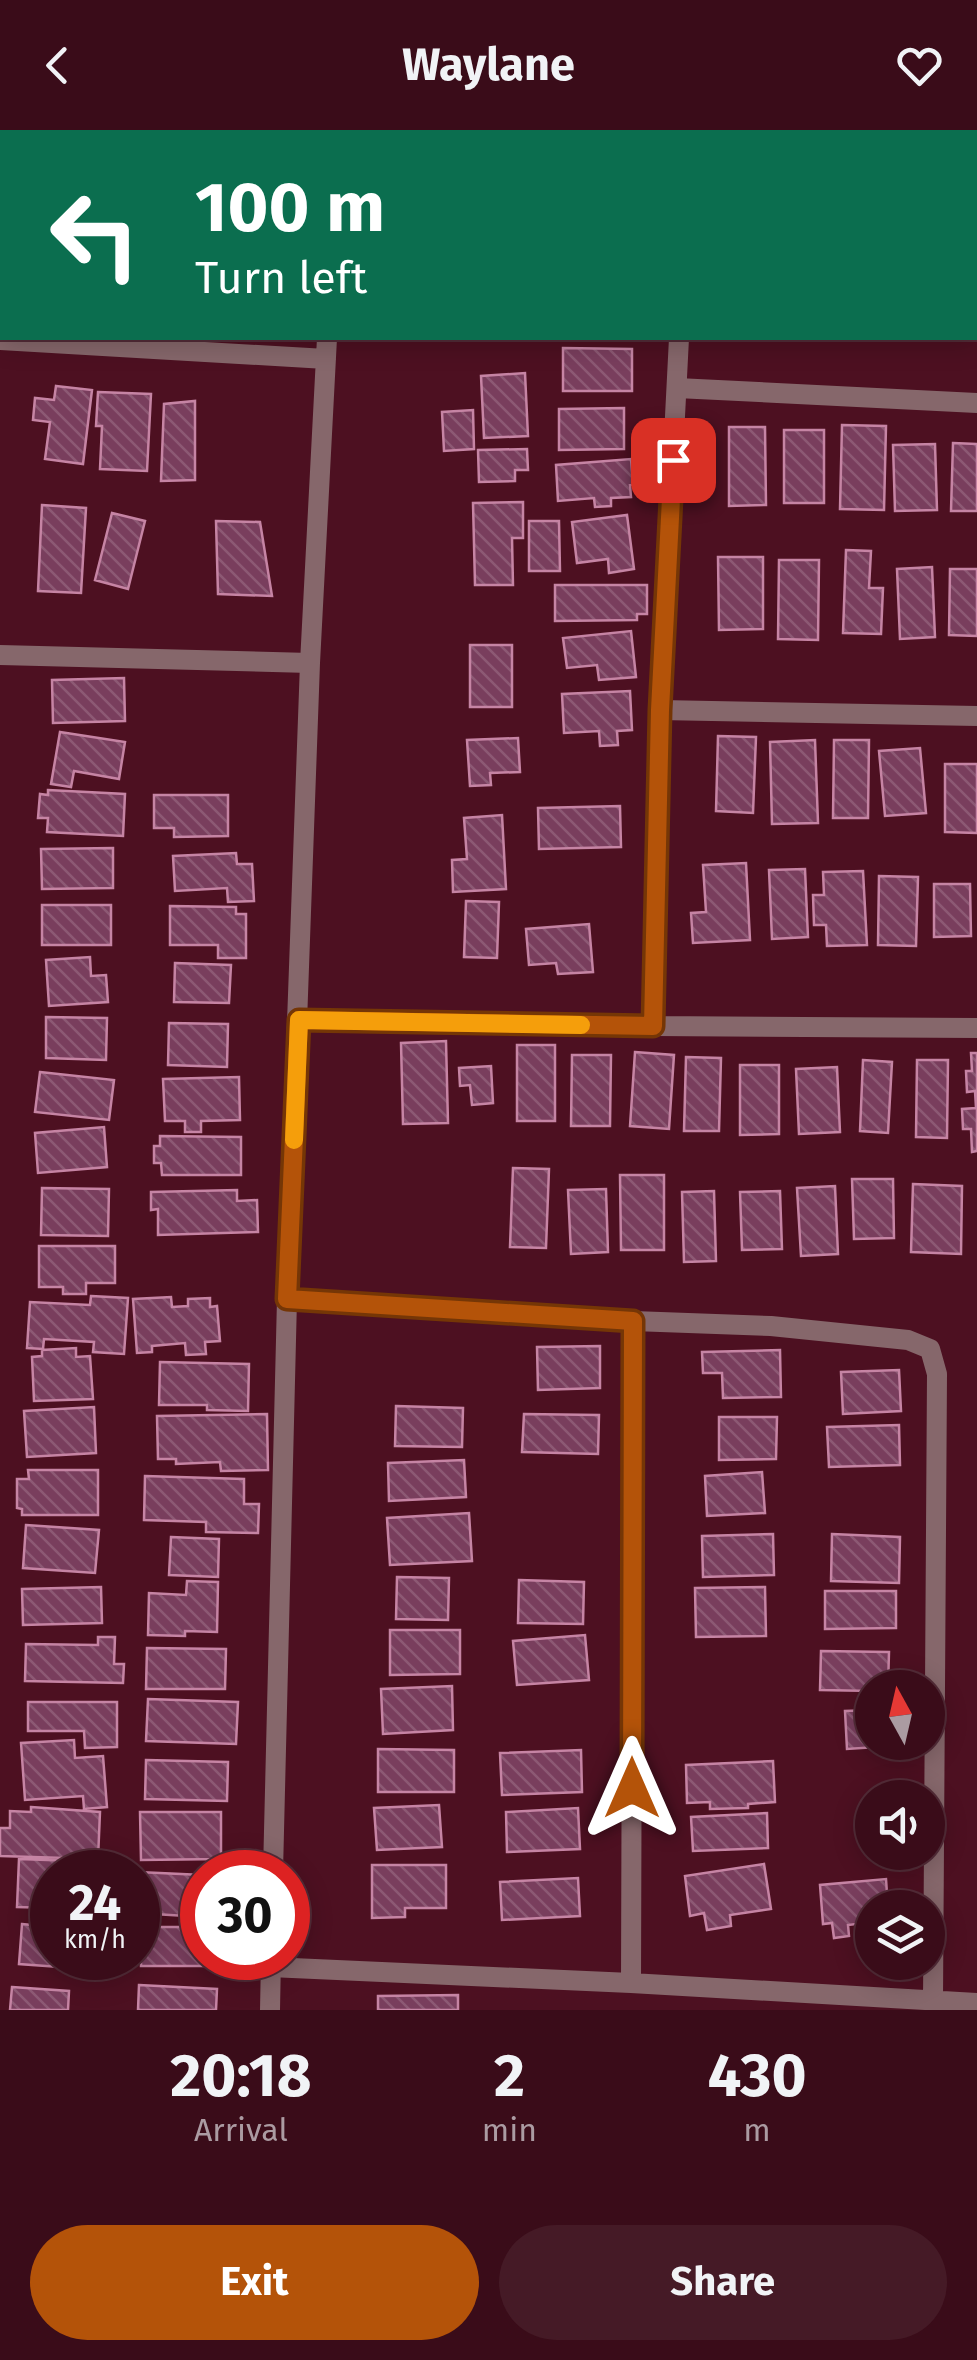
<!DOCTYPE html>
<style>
body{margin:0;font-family:"Fira Sans",sans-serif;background:#451a26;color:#f1f3f6;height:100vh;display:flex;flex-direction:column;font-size:38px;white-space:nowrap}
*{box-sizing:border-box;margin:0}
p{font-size:32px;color:#ab9ba2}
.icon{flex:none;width:55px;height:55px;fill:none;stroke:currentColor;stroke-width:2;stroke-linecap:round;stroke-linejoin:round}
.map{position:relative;height:1880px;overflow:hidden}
.drawer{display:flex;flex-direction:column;background:#3a0c19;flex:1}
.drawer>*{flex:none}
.banner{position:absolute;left:0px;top:0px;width:978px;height:210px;box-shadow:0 5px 25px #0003,0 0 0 2px #542c38;background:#0b6e4f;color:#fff;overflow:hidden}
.needle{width:65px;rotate:352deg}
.fabs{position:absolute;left:855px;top:1540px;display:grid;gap:20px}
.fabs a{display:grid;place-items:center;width:90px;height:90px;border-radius:50%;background:#3a0c19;box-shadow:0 5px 25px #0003,0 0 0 2px #542c38;font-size:50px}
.speed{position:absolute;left:30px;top:1720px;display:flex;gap:20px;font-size:50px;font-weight:700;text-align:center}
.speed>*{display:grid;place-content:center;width:130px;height:130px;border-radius:50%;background:#3a0c19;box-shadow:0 5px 25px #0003,0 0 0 2px #542c38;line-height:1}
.speed small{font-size:25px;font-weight:400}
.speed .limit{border:15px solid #d22;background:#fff;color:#111}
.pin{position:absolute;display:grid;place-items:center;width:85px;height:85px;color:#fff;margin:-42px;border-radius:20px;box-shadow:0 5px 15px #0006}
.me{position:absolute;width:110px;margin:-55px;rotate:0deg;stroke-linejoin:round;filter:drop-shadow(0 0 8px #0008)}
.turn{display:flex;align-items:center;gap:35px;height:210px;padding:0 30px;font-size:45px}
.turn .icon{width:130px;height:130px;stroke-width:2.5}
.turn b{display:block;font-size:70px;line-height:85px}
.eta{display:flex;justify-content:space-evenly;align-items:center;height:170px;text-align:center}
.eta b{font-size:60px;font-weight:700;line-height:70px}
.button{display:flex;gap:20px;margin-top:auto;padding:20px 30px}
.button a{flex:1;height:115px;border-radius:60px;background:#b45309;color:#fff;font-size:40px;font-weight:700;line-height:115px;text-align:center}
.button a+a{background:#451a26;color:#f1f3f6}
header{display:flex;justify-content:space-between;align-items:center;height:130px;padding:0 30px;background:#3a0c19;font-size:45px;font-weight:700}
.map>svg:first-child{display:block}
</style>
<header><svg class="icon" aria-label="back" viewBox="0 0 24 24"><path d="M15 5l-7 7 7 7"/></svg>Waylane<svg class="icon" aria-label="heart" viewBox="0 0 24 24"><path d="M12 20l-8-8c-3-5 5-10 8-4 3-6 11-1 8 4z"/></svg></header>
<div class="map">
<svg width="977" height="1880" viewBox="0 0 977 1880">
<defs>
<pattern id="building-back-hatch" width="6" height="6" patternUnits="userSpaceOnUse" patternTransform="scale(2.5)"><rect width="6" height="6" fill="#793e5d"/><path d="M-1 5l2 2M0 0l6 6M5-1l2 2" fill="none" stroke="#8d5974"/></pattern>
</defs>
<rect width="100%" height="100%" fill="#4d1021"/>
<!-- building -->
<path fill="url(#building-back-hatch)" stroke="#c684a4" stroke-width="2.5" d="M563,218L632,219V261H563Z
M525,243L528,306L484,308L481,246Z
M56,256L92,260L83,334L45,329L50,292L33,290L35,268L54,270Z
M98,262L151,264L147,341L100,339L102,296H96Z
M195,271V350L161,351L164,274Z
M624,278V319L559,320V279Z
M473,280L474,319L444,321L442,282Z
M842,295L886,296L884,380L840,379Z
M729,297H765L766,375L729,376Z
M784,300H824V373H784Z
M953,313L977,314V381H951Z
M935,314L937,380L895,381L893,315Z
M527,319L528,340H515V351L479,352L478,320Z
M631,329L633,354L630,355L631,367L611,368V376L595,377L594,368L558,371L556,335Z
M523,372V408H512L513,455H475L473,373Z
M42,375L86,378L81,463L38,461Z
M112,383L145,391L128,459L95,450Z
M627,385L634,439L609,443L608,429L577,433L572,392Z
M216,391L260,392L272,466L218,464Z
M529,391H559L560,441H529Z
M846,420L871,421L869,458H883L881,504L843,503Z
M718,427H763V499L719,500Z
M779,430H819L818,510L778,509Z
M932,437L935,507L900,509L897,439Z
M950,439H977V506L949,505Z
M555,455H647V484H637V490L555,491Z
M631,501L636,547L599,550L597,535L567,538L563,508Z
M470,515H512V577H470Z
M124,548L125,591L53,593L52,550Z
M630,561L632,600L617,601L618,615L600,616L599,601L564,603L562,564Z
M60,602L125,612L119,649L74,641L71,657L51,654Z
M718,606L756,607L753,683L716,681Z
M518,608L520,642L490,643L491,655L470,656L467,610Z
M815,610L818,693L772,694L770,612Z
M834,610H869L868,688H833Z
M920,618L926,683L885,686L879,621Z
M945,634H977V703L945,702Z
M48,660L125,664L123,706L47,702L48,688H38L40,664L48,665Z
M154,665H228V706L174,707V698H154Z
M620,676L621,717L539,719L538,678Z
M502,685L506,759L453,762L452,730L467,729L464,688Z
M113,718V758L42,759L41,719Z
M236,723L237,734H252L254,771L228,772L227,758L175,761L173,726Z
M746,733L750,810L693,813L691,783L706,782L703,735Z
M805,739L808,807L772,809L769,740Z
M863,741L867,815L827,816L826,795H814L813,765H824L823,742Z
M879,746L918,747L916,816L878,815Z
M934,754H970L971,806L934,807Z
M466,771L499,772L497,828L464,827Z
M42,775H111V815H42Z
M170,776L236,777V784H246V828H218V815H170Z
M589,794L593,842L558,844L556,833L529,835L526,799Z
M90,827L91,846L106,845L108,872L49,876L46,830Z
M175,833L231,835L229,873L174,872Z
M46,887L107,888L106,930L46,928Z
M169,893L228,894L227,937L168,935Z
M446,911L448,993L403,994L401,913Z
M517,915H555V991H517Z
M635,922L674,925L669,999L630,996Z
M971,923H977V1021L972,1022L971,999H963L962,979L976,978L975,961L967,962L966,941H972Z
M572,925H611L610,996H571Z
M686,927L721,928L719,1001H684Z
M863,930L892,932L888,1003L860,1001Z
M917,930H948L947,1008L916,1007Z
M740,935H779V1004L740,1005Z
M491,936L493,973L472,975L470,955L460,956L459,938Z
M837,937L840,1002L799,1004L796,939Z
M40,942L114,950L109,990L35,982Z
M239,947L240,990L201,991V1002H185V991H165L163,949Z
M104,997L107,1037L38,1043L35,1003Z
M160,1006L241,1007V1045H162L161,1033H154V1016H160Z
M513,1038L549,1039L546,1118L510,1117Z
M620,1045H664V1120H621Z
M852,1049H893L894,1108L854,1109Z
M913,1054L962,1056L961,1124L911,1122Z
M835,1056L838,1124L801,1126L797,1058Z
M42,1058L109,1059L108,1106L41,1105Z
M606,1059L608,1122L571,1124L568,1060Z
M237,1060V1071L257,1070L258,1102L158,1105V1079L151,1080V1062Z
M714,1061L716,1131L684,1132L682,1062Z
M780,1061L782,1119L742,1120L740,1062Z
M39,1116H115V1153H86V1164H63V1157H39Z
M91,1166L128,1168L124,1224L93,1222L94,1212L44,1209L43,1219L27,1218L30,1172L90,1175Z
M171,1167L172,1177L188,1176V1169L210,1168V1177L217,1176L220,1211L205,1212L206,1224L186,1225L185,1213L152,1216V1222L137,1223L133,1169Z
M600,1216V1258L538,1260L537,1217Z
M76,1218V1227L90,1226L93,1269L34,1271L32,1227L42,1226V1220Z
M780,1220L781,1267L723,1268L722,1243H703L702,1222Z
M160,1232L249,1234L248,1281L207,1280V1275H159Z
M899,1240L901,1281L843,1284L841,1242Z
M396,1276L463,1278L462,1317L395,1316Z
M94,1277L96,1323L27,1327L24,1281Z
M267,1284L268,1340L221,1341L220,1332L176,1334V1329H158L157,1286Z
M524,1284L599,1285L598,1324L522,1322Z
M719,1287H777L776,1329L719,1330Z
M899,1295L900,1335L829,1337L827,1297Z
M464,1330L466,1367L389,1371L388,1333Z
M28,1340H98V1385H22V1379L17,1378V1349H29Z
M762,1342L765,1383L707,1386L705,1346Z
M145,1346L244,1349V1374H259L258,1403L206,1402V1392L144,1390Z
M469,1383L472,1431L390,1435L387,1388Z
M26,1395L99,1400L95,1443L23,1438Z
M773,1404L774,1445L703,1447L702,1406Z
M832,1404L900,1407L899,1453L831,1451Z
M171,1407L219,1409L218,1447L169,1445Z
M397,1447L449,1448L448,1490L396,1489Z
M519,1450L584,1452L583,1494L518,1493Z
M187,1451L218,1452L217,1502L185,1501V1506L148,1505L149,1463L186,1465Z
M101,1457L102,1493L23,1495L22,1459Z
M765,1457L766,1506L696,1507L695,1458Z
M825,1461H896V1498L825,1499Z
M390,1500H460V1544L390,1545Z
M585,1505L589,1550L517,1555L513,1511Z
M98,1507H115L114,1534H124L123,1553L25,1551L26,1514L98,1515Z
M147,1518L226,1519L225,1559H146Z
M821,1521L889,1522L888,1558H872V1561L820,1560Z
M452,1556L453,1600L383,1604L381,1559Z
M148,1569L238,1572L236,1614L146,1611Z
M28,1572H117V1617L85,1618L84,1601H28Z
M872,1580V1612H892V1616L847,1619L845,1581Z
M74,1610L75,1628L103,1626L107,1677L84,1679L83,1666L25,1670L21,1613Z
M378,1619L454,1620V1662H378Z
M581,1620L582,1662L502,1665L500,1623Z
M146,1630L228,1632L227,1671L145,1669Z
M773,1631L775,1672L748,1674V1678L710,1679V1672L687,1673L686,1635Z
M439,1675L442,1717L377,1720L374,1678Z
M31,1677L100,1682L98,1729L0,1726V1698H10V1681L31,1682Z
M578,1678L580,1719L507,1722L506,1682Z
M140,1682H221V1729L141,1730Z
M767,1683L768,1718L693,1721L691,1687Z
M19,1729L105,1732L104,1742H52V1778L17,1777Z
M764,1734L771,1779L730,1785L731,1796L707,1800L704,1783L690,1786L685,1746Z
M372,1735H446V1778H405V1787L372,1788Z
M138,1742L202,1745V1787L138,1783Z
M578,1748L580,1786L502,1790L500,1752Z
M886,1749L888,1778H872V1792L848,1795L849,1806L834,1808L832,1793L823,1794L820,1755Z
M22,1794L52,1797V1828H74L73,1838L19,1834Z
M141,1797H202V1828H225V1836H141Z
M139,1855L217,1859L216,1880H138Z
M12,1857L69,1861L68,1880H10Z
M458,1865V1880H378V1866Z"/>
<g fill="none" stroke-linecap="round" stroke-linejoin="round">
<!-- minor -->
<path stroke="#86676b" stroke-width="20" d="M333,2V0
M688,2V0
M0,210L326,229
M677,258L977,273
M0,525L310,533
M660,580L977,586
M299,890L653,896L977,898
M653,896L660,580L679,208
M287,1169L633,1191L771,1196L908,1210L930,1219L937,1244L933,1871
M273,1742L287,1169L310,533L327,208
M270,1837L631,1853L977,1873
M631,1853L633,1191
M270,1880L271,1828"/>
</g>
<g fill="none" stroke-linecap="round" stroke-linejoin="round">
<defs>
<path id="route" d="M632,1658L633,1191L287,1169L299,890L653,896L660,580L673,330"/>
</defs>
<!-- route casing -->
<use href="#route" stroke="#753606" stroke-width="25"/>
<!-- route -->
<use href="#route" stroke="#b45309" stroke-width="18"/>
<!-- slow -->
<path stroke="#f59e0b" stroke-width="18" d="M294,1010L299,890L581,895"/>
</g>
</svg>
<div class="fabs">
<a><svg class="needle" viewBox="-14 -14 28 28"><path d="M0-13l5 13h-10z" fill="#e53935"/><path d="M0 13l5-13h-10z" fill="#ab9ba2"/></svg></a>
<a><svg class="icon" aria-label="sound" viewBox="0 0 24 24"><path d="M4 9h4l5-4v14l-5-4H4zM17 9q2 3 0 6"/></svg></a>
<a><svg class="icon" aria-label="layers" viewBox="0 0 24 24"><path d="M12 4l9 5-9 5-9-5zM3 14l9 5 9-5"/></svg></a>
</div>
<div class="speed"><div>24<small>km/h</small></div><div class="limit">30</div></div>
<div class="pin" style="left:673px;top:330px;background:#d93025"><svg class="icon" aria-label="arrive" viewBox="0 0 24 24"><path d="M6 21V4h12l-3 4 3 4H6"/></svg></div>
<svg class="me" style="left:632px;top:1658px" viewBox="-20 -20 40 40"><path d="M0-17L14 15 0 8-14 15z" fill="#b45309" stroke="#fff" stroke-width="4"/></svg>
<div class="banner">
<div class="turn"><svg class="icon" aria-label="left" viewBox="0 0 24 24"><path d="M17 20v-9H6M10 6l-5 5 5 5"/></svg><div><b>100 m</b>Turn left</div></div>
</div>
</div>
<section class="drawer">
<div class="eta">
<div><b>20:18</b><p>Arrival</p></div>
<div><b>2</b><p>min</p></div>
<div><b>430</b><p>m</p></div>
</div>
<div class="button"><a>Exit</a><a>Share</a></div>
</section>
